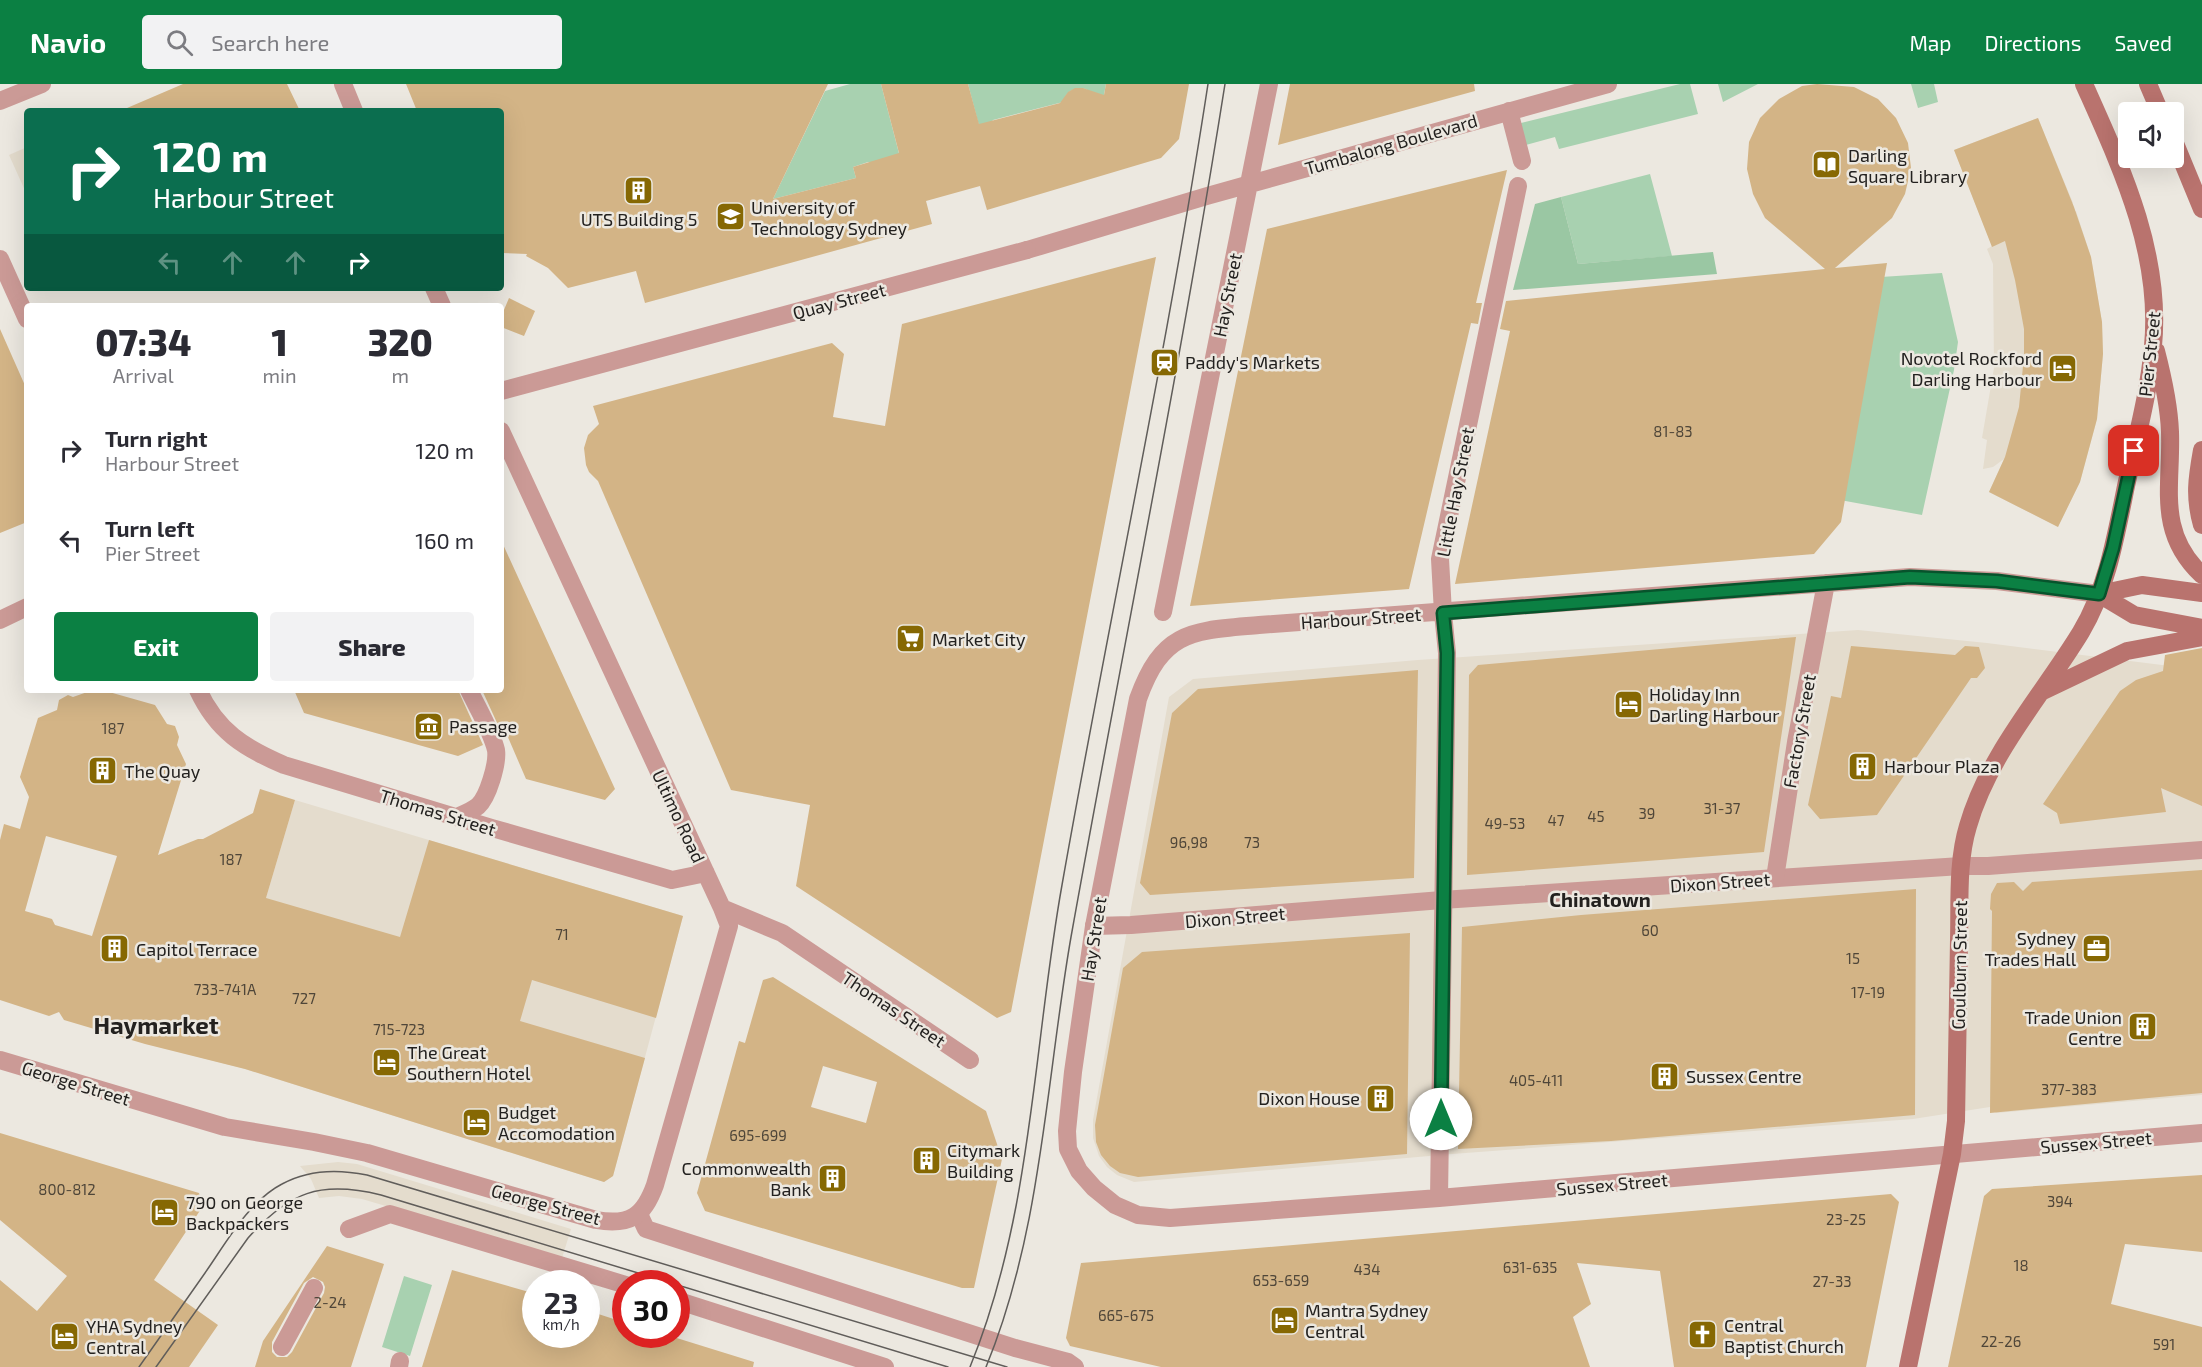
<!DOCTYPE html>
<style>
body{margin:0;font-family:"Exo 2",sans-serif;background:#f2f2f3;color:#2b2b33;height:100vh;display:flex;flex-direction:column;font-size:22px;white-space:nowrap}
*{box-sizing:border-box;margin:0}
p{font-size:20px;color:#7c7c81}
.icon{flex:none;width:33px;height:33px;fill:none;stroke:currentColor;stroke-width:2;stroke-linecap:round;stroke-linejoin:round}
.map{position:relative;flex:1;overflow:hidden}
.panel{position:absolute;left:24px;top:219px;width:480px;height:390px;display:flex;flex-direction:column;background:#fff;border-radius:6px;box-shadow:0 6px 24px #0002}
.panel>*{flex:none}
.guide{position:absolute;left:24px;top:24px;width:480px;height:183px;border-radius:6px;box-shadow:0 6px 24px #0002;background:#0b6e4f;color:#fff;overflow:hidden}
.controls{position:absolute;left:2118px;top:18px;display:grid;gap:12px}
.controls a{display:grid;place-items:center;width:66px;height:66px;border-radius:6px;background:#fff;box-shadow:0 6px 24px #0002;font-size:30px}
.speed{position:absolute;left:522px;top:1186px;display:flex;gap:12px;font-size:30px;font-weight:700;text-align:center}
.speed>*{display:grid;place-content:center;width:78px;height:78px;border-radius:50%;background:#fff;box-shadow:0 6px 24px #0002;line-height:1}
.speed small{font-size:15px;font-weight:400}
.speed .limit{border:9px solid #d22;background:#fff;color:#111}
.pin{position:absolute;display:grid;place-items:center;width:51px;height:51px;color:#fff;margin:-26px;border-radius:12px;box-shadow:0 3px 9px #0006}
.me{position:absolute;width:66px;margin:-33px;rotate:0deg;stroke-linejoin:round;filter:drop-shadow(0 0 4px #0008)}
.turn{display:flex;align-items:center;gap:21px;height:126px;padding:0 30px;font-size:27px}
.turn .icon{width:78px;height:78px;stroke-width:2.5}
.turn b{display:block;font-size:42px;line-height:51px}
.lanes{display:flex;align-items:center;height:57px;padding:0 30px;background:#0003;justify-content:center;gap:30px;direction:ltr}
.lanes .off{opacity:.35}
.eta{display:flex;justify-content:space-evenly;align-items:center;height:102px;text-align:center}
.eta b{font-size:36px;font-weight:800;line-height:42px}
.primary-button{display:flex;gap:12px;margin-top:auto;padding:12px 30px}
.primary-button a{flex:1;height:69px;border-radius:6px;background:#0b8043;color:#fff;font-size:24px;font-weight:800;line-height:69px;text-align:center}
.primary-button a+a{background:#f2f2f3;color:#2b2b33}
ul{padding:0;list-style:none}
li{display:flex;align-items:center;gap:18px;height:90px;padding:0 30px}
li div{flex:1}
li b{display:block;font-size:22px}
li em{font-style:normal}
header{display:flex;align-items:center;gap:36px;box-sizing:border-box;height:84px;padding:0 30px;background:#0b8043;color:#fff}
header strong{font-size:28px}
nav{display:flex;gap:33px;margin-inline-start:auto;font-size:21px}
.search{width:420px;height:54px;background:#f2f2f3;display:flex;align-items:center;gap:15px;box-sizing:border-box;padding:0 21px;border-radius:6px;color:#7c7c81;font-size:22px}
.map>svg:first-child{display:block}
</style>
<header>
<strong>Navio</strong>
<div class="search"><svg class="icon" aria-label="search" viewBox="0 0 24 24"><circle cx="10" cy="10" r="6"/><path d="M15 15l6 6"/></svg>Search here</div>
<nav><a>Map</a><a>Directions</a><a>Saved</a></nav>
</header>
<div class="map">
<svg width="2202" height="1283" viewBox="0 0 2202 1283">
<rect width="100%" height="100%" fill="#ece8e0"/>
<!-- built -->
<path fill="#e4dccd" d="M2038,34L2073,119L2065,123L2068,130L2076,127L2091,173L2102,238L2103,270L2097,335L2080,398L2058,443L1989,408L2004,375L1993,383L1983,385L1987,356L1982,354L1994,284L1993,180L1987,165L1992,162L1954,66Z
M27,63V111L9,71Z
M1858,546L1987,559L2202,586V1011L1996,1029L1990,1023L1913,1035L1452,1070L1134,1098L1117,1091L1107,1083L1099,1072L1093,1054V1036L1169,613L1193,595L1418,576Z
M295,716L683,832L613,1092L604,1098L245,985L168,965L266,814Z
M338,1078L357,1080L571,1145L562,1174L362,1115L339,1112L319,1114L311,1095L300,1082Z"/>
<!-- green -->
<path fill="#a8d1b0" d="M850,0H881L902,81L868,78L853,83L856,94L773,115L825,7Z
M968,0H1106L1102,21L1086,5C1075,2 1066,7 1063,18L993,36L982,53Z
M1680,0H1690L1698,30L1559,65L1555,53L1522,62L1517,40Z
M1718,0H1758L1723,18Z
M1911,0H1934L1938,18L1918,24Z
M1650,90L1672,172L1578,180L1561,113Z
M1942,189L1958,258L1954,286L1922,431L1840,416L1881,193Z
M404,1192L432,1201L410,1272L382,1263Z"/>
<!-- forest -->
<path fill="#9ac7a3" d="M1561,113L1578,180L1713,168L1717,190L1513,206L1535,120Z"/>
<!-- building -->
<path fill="#d3b486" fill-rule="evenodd" d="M183,0H287L300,27H120Z
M406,0H828L773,115L856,94L853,83L899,69L881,0H968L979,40L1060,19L1068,8L1075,4H1083L1104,11L1106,0H1189L1179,55L1161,74L987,126L980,102L926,117L932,140L645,219L636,187L568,204L548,184L526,172L527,170L501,169V27H417Z
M1290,0H1474L1475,7L1278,61Z
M1817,0L1854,3L1878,15L1896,34L1908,59L1911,84L1905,110L1892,134L1835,184L1887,179L1841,438L1814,470L1455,500L1510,247L1500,245L1506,217L1825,185L1765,134L1753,110L1747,85L1749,58L1760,34L1779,15L1802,2Z
M2038,34L2074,123L2091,173L2102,238L2103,270L2097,335L2080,398L2058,443L1989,408L2005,373L2019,323L2024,272V245L2015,196L2005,157L1992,163L1954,66Z
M1507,86L1476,219H1482L1478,240L1471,239L1409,505L1190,522L1267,145Z
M1156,173L1011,928L997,934L796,802L810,721L731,706L598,397L589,388L586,381L584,364L588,351L599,340L593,322L832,259L844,270L833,333L885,342L902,240Z
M509,214L535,227L524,252L501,243V233Z
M0,245L27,306V438L0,449Z
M501,456L615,705L605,716L526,695L507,651L503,652L482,606H501Z
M1796,553L1764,768L1467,791L1469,591L1478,581Z
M1851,562L1955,571L1965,562L1979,563L1985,584L1977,594H1971L1877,731L1820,735L1808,721L1831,612L1841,614Z
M2202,564V722L2161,704L2166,728L2060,740L2057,729L2043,720L2120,607L2136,596L2163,587L2165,571Z
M1418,586L1414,794L1150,811L1140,799L1172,629L1198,605Z
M93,606H102L155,621L167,640L175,642L179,653L177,661L186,680L158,771L198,755H203L253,729L260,705L295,716L266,814L400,853L429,756L683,832L656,934L532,896L520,937L645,974L613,1092L604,1098L245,985L145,960L64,936L59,928L49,932L0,916V756L4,740L20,745L29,713L20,693L38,634L57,626L59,616L68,611L73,613ZM46,752L117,772L92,852L55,841L52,835L25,827Z
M294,606H458L483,661L458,672L304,629Z
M2202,786V1009L1990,1029L1992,827L1990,825L1991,810L1997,799L2014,798L2023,807L2032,798Z
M1916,805L1915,1031L1611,1057L1458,1065L1462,843L1581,831Z
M1410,849L1407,1070L1138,1093L1120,1089L1110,1082L1101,1071L1096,1058L1095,1041L1123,884L1142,868Z
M773,893L986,1027L1002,1075L974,1204H962L705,1127L697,1109L739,957L745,959L763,896ZM823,982L877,998L866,1039L811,1023Z
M0,1049L199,1109L203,1122L154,1196L218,1241L189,1283H0V1196L37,1227L67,1192L0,1136Z
M2202,1091V1168L2125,1160L2111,1220L2202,1243V1283H1948L1984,1112L1992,1105Z
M1891,1110L1899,1118L1866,1283H1674L1660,1187L1577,1179L1591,1220L1573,1233L1590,1283H1161L1070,1262L1066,1254L1081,1179Z
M327,1162L384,1180L351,1283H255L263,1257ZM313,1193L323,1198L325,1203L324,1209L292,1268L287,1273H277L272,1268V1258L304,1199Z
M452,1186L536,1210V1251H586V1226L626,1239V1251H667L754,1278L753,1283H422Z"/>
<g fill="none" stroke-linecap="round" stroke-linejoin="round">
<!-- pedestrian -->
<path stroke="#cb9a96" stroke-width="18" d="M0,17L42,0
M1509,27L1522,77
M1027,166L1207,112L1608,0
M1163,528L1269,0
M1443,529L1440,475L1518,102
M1094,842L1131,841L1442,816L1961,782
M639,1130L646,1145L1015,1264L1068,1278L1075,1283
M349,1145L390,1130L626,1201
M676,1216L885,1283
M282,1263L314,1204
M399,1283L400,1277"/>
<!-- minor -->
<path stroke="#cb9a96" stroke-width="18" d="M0,175L27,235
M501,307L1027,166
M2099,510L1997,497L1910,493L1259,541C1193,547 1163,545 1138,615L1094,842L1073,988L1067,1047L1068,1065L1079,1087L1094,1104L1115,1121L1138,1131L1170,1134L1439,1114L2202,1049
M0,536L27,523
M198,606C217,647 244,664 284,681L492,744L672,796L706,789
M457,733C464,730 472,727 478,722C488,713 498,679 496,666C492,648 477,623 469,606
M1961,782H1988L2202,766
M1775,794L1796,658L1826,499
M722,824L782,849L970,976
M0,976L225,1043L314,1058L367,1069L596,1136C630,1142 644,1132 655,1101L729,842L722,824L501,347
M1439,1114L1447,569L1443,529"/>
<!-- tertiary -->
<path stroke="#cb9a96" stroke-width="18" d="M343,0L354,27
M434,204L442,222"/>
<!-- secondary -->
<path stroke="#b9736e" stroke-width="18" d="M2148,0L2160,28
M2174,57L2202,125
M2156,267C2163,294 2169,320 2170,348C2172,402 2156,448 2202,491
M2202,366C2197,394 2194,413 2202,441
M2099,510L2134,531L2202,544
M2099,510L2142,501L2202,509
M2041,608L2127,567L2202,553
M1908,1283L1952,1070L1956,1037C1957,977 1958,917 1959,856C1960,819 1957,778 1968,742C1989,669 2042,612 2081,548C2107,505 2116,451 2126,402C2136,356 2149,309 2153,262C2162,169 2121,83 2084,0"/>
<!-- tram -->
<path stroke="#605d5a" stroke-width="1.5" d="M139,1283C161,1252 183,1220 205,1189C226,1159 249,1117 282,1100C309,1085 338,1085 367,1091L1007,1283
M156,1283L248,1154C289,1108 320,1096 381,1111L948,1283
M970,1283C1033,1129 1033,962 1062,801C1109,534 1167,268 1208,0
M986,1283C1042,1147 1046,996 1071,853C1122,568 1180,285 1225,0"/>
</g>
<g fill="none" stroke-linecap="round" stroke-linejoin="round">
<defs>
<path id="route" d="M1441,1035L1447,569L1443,529L1910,493L1997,497L2099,510L2113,464L2134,367"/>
</defs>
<!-- route casing -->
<use href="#route" stroke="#07532c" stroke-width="15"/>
<!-- route -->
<use href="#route" stroke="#0b8043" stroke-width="10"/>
</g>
<!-- icons -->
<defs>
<symbol id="library-square" viewBox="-11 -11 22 22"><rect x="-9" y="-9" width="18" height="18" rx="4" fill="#866803" stroke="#ece8e0"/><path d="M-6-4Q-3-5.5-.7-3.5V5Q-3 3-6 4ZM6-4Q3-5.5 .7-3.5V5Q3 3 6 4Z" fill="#fff"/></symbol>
<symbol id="building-square" viewBox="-11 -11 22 22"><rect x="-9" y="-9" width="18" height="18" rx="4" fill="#866803" stroke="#ece8e0"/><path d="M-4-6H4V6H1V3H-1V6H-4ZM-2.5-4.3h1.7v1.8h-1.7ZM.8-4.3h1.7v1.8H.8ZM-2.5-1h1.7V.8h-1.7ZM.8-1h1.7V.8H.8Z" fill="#fff"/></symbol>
<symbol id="university-square" viewBox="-11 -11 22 22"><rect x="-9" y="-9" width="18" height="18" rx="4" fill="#866803" stroke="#ece8e0"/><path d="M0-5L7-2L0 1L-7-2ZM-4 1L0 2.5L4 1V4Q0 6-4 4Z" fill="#fff"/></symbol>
<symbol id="station-square" viewBox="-11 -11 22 22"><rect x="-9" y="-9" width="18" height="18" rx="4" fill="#866803" stroke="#ece8e0"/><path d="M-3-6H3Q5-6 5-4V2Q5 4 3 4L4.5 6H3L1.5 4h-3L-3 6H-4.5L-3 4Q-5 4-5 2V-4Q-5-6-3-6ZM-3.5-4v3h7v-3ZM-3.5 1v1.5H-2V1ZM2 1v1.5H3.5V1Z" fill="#fff"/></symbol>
<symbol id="hotel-square" viewBox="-11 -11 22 22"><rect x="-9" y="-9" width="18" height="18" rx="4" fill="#866803" stroke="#ece8e0"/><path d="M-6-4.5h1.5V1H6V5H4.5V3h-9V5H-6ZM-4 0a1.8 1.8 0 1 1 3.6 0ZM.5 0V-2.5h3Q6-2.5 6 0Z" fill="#fff"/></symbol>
<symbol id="supermarket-square" viewBox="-11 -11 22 22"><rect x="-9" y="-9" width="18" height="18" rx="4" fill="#866803" stroke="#ece8e0"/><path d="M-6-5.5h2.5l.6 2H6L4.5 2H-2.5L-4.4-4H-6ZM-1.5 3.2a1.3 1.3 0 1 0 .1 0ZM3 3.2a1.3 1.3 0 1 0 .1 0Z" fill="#fff"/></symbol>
<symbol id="museum-square" viewBox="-11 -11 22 22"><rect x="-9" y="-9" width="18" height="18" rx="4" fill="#866803" stroke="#ece8e0"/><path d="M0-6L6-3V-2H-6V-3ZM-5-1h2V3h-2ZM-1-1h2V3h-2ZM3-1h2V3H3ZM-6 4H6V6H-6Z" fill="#fff"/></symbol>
<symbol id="office-square" viewBox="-11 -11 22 22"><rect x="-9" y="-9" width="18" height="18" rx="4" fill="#866803" stroke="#ece8e0"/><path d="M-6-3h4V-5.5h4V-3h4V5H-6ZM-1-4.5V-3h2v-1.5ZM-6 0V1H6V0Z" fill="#fff"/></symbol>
<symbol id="church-square" viewBox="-11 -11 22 22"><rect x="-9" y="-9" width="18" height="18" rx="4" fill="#866803" stroke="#ece8e0"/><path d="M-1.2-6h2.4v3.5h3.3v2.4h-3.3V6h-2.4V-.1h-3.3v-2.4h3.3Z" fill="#fff"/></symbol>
</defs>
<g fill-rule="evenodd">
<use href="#library-square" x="1810" y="64" width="33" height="33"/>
<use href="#building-square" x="622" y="90" width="33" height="33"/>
<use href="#university-square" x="714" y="116" width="33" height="33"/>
<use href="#station-square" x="1148" y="262" width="33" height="33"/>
<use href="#hotel-square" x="2046" y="268" width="33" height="33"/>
<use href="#supermarket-square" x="894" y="538" width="33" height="33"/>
<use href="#hotel-square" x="1612" y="604" width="33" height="33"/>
<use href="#museum-square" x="412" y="626" width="33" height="33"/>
<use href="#building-square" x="1846" y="666" width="33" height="33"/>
<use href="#building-square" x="86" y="670" width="33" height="33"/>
<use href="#office-square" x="2080" y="848" width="33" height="33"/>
<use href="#building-square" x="98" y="848" width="33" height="33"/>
<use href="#building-square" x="2126" y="926" width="33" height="33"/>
<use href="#hotel-square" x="370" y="962" width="33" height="33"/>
<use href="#building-square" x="1648" y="976" width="33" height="33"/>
<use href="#building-square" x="1364" y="998" width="33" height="33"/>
<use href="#hotel-square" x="460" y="1022" width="33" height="33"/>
<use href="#building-square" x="910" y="1060" width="33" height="33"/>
<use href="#building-square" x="816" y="1078" width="33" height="33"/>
<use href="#hotel-square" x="148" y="1112" width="33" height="33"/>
<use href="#hotel-square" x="1268" y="1220" width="33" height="33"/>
<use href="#church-square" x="1686" y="1234" width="33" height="33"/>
<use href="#hotel-square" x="48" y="1236" width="33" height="33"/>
</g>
<g text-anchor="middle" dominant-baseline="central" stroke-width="5" stroke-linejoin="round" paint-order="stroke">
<!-- number labels -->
<g font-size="15" fill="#4f4639">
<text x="1673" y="347">81-83</text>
<text x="113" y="644">187</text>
<text x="1722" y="724">31-37</text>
<text x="1647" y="729">39</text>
<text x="1596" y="732">45</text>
<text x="1556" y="736">47</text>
<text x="1505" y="739">49-53</text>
<text x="1189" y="758">96,98</text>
<text x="1252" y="758">73</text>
<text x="231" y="775">187</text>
<text x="1650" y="846">60</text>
<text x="562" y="850">71</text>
<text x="1853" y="874">15</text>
<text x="225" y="905">733-741A</text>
<text x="1868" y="908">17-19</text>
<text x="304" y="914">727</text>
<text x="399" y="945">715-723</text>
<text x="1536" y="996">405-411</text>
<text x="2069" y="1005">377-383</text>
<text x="758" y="1051">695-699</text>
<text x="67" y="1105">800-812</text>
<text x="2060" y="1117">394</text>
<text x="1846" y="1135">23-25</text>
<text x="2021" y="1181">18</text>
<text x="1530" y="1183">631-635</text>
<text x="1367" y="1185">434</text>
<text x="1281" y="1196">653-659</text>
<text x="1832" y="1197">27-33</text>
<text x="330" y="1218">2-24</text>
<text x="1126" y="1231">665-675</text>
<text x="2001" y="1257">22-26</text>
<text x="2164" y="1260">591</text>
</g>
<!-- street labels -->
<g font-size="18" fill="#23211f" stroke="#ece8e0">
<text transform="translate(1391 60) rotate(-16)">Tumbalong Boulevard</text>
<text transform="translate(1227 211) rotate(-79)">Hay Street</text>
<text transform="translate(839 217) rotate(-15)">Quay Street</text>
<text transform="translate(2149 270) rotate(-84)">Pier Street</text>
<text transform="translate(1455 408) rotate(-79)">Little Hay Street</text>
<text transform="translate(1361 534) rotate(-4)">Harbour Street</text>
<text transform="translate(1799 647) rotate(-80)">Factory Street</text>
<text transform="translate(438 728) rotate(17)">Thomas Street</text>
<text transform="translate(679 732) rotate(65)">Ultimo Road</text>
<text transform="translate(1720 798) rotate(-4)">Dixon Street</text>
<text transform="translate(1235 833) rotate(-5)">Dixon Street</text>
<text transform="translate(1093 855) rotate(-81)">Hay Street</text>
<text transform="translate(1959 881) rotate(-89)">Goulburn Street</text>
<text transform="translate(894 925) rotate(34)">Thomas Street</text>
<text transform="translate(76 999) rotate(17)">George Street</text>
<text transform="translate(2096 1058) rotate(-5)">Sussex Street</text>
<text transform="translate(1612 1100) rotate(-5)">Sussex Street</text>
<text transform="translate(546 1120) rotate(15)">George Street</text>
</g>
<!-- poi labels -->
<g font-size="18" fill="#23211f" stroke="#ece8e0" text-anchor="start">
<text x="1848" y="71">Darling<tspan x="1848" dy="21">Square Library</tspan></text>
<text x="751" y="123">University of<tspan x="751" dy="21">Technology Sydney</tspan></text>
<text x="639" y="135" text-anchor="middle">UTS Building 5</text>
<text x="2042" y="274" text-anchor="end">Novotel Rockford<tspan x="2042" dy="21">Darling Harbour</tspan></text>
<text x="1185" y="278">Paddy's Markets</text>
<text x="932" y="555">Market City</text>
<text x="1649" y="610">Holiday Inn<tspan x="1649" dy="21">Darling Harbour</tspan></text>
<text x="449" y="642">Passage</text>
<text x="1884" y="682">Harbour Plaza</text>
<text x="124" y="687">The Quay</text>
<text x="2076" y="854" text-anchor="end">Sydney<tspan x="2076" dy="21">Trades Hall</tspan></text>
<text x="136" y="865">Capitol Terrace</text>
<text x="2122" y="933" text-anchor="end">Trade Union<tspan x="2122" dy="21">Centre</tspan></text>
<text x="407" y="968">The Great<tspan x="407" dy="21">Southern Hotel</tspan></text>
<text x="1686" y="992">Sussex Centre</text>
<text x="1360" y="1014" text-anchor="end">Dixon House</text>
<text x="498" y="1028">Budget<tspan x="498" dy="21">Accomodation</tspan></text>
<text x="947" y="1066">Citymark<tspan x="947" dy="21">Building</tspan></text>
<text x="811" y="1084" text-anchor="end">Commonwealth<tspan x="811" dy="21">Bank</tspan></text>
<text x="186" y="1118">790 on George<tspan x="186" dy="21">Backpackers</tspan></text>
<text x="1305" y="1226">Mantra Sydney<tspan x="1305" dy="21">Central</tspan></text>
<text x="1724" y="1241">Central<tspan x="1724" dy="21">Baptist Church</tspan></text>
<text x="86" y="1242">YHA Sydney<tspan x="86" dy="21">Central</tspan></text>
</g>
<!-- neighbourhood labels -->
<g font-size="20" font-weight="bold" fill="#23211f" stroke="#ece8e0">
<text x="1600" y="815">Chinatown</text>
</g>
<!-- district labels -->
<g font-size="24" font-weight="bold" fill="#23211f" stroke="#ece8e0">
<text x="156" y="940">Haymarket</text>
</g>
</g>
</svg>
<div class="controls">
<a><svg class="icon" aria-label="sound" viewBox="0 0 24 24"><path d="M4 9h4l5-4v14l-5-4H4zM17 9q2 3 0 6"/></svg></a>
</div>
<div class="speed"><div>23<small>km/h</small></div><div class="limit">30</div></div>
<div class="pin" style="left:2134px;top:367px;background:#d93025"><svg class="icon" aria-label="arrive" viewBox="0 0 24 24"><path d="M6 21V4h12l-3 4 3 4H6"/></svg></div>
<svg class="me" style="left:1441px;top:1035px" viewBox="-20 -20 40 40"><circle r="19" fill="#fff"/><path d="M0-13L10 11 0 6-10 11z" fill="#0b8043"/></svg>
<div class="guide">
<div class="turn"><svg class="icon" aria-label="right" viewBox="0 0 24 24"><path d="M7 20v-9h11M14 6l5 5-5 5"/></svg><div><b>120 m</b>Harbour Street</div></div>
<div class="lanes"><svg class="icon off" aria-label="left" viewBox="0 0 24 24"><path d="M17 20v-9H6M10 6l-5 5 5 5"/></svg><svg class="icon off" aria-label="ahead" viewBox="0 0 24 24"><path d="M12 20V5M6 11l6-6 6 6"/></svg><svg class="icon off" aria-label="ahead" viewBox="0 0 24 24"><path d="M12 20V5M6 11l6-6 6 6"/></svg><svg class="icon" aria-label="right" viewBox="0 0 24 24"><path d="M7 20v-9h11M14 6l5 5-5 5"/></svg></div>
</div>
<section class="panel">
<div class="eta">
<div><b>07:34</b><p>Arrival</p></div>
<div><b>1</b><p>min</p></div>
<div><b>320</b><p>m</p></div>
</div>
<ul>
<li><svg class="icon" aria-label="right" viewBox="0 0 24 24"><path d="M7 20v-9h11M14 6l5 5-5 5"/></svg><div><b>Turn right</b><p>Harbour Street</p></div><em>120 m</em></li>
<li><svg class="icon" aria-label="left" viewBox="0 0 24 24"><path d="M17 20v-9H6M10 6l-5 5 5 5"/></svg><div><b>Turn left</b><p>Pier Street</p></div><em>160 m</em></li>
</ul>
<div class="primary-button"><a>Exit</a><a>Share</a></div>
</section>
</div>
